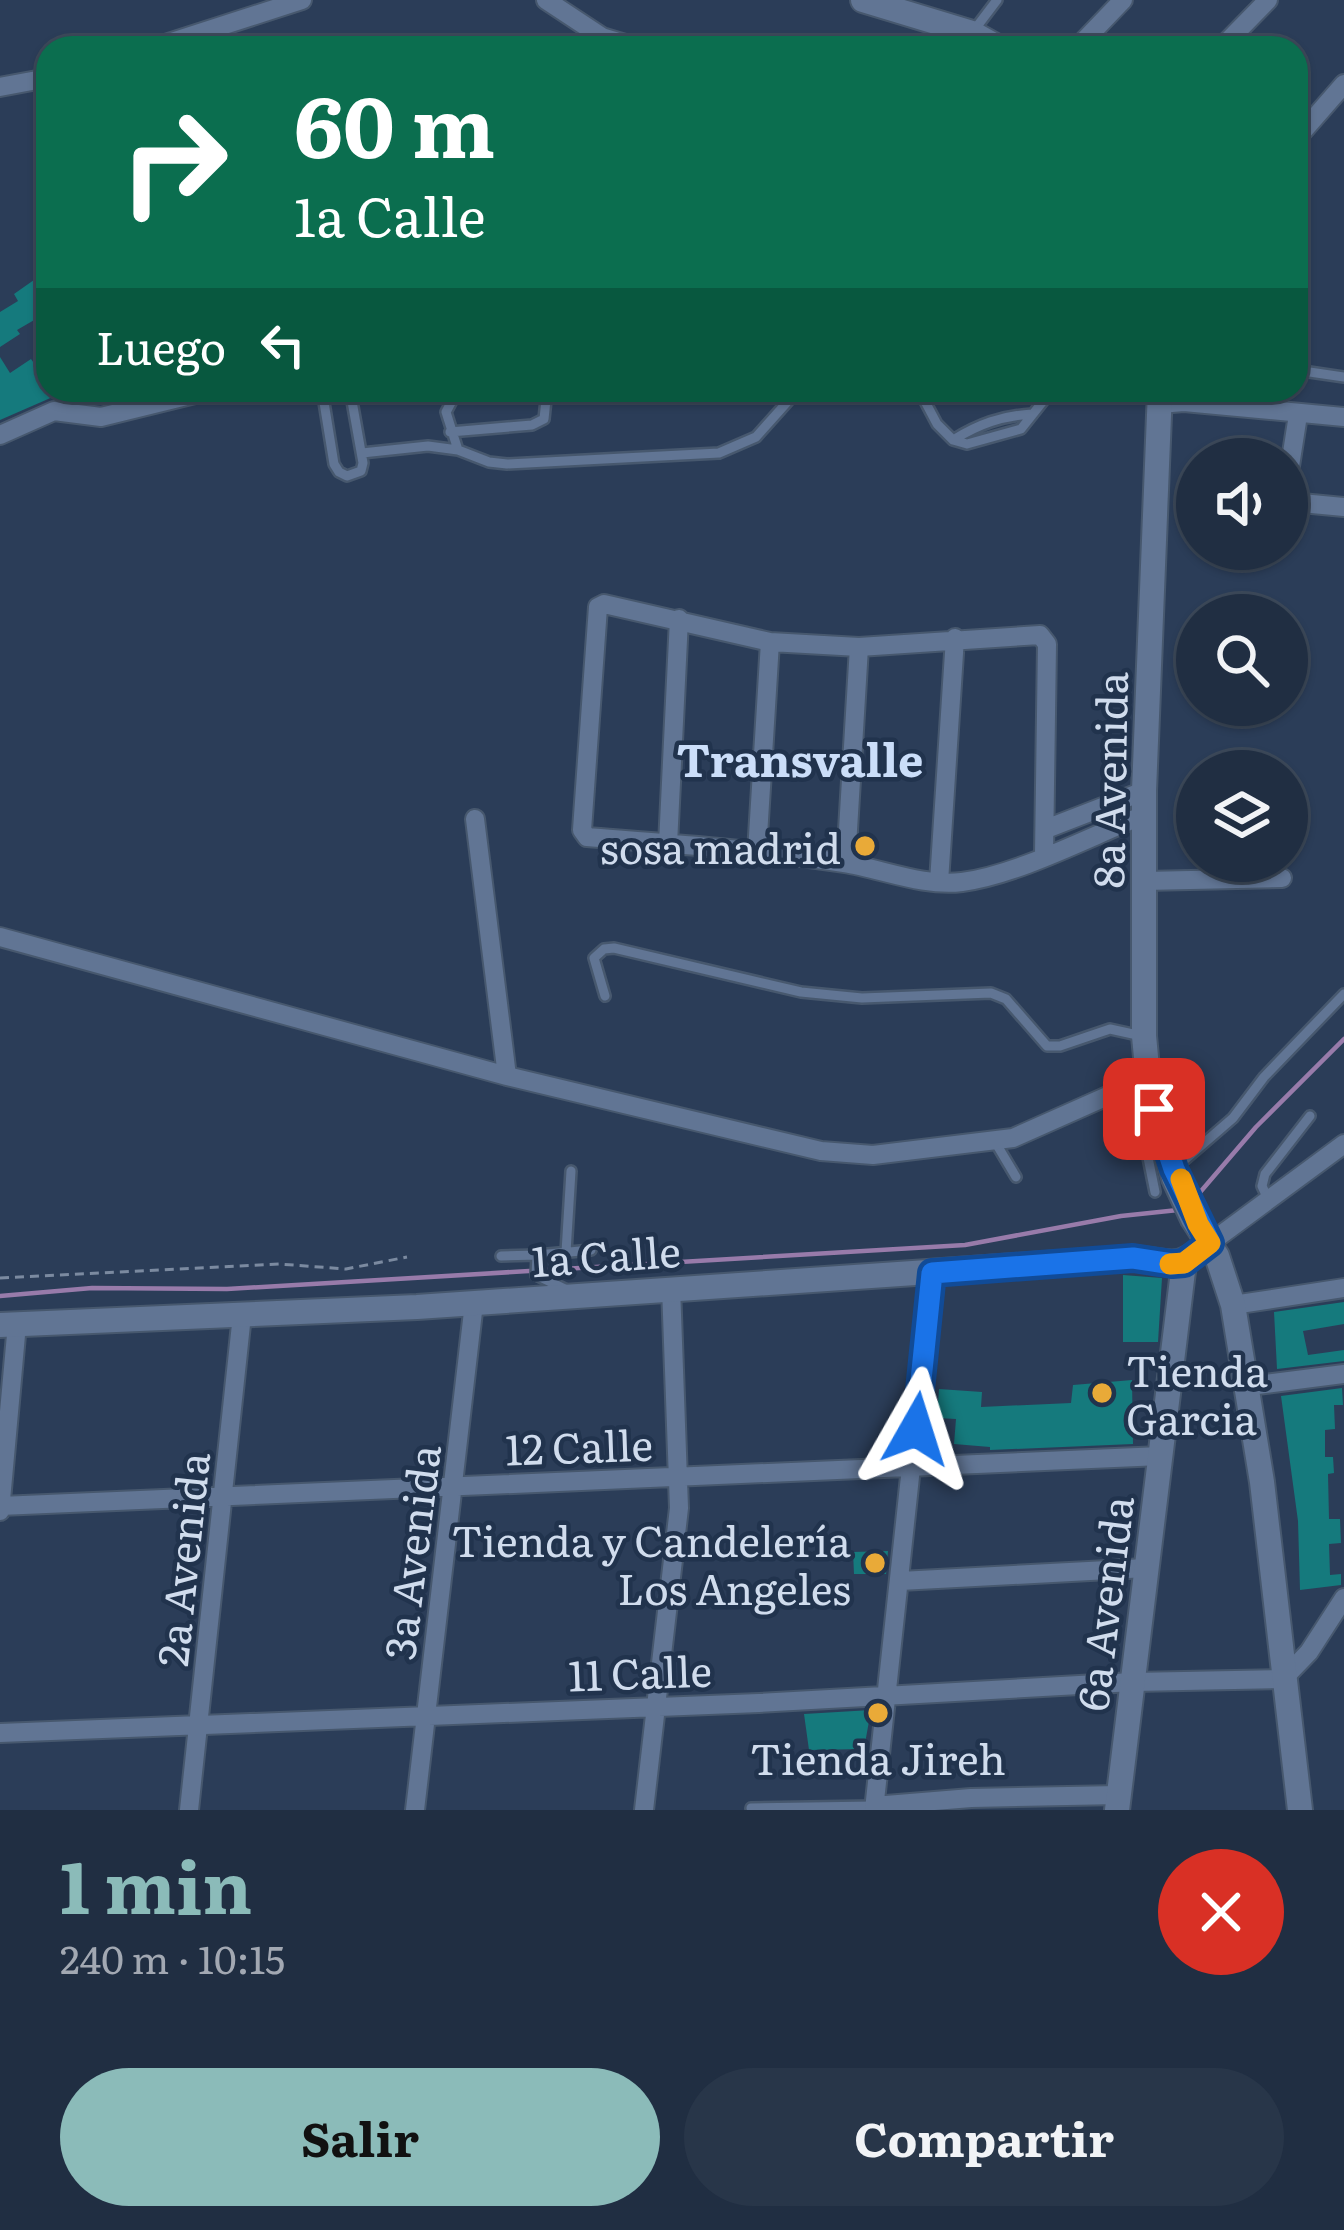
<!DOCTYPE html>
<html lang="es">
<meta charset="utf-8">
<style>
body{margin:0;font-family:Literata,serif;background:#283649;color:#f1f3f6;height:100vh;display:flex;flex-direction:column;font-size:45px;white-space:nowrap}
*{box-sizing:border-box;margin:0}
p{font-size:39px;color:#a2a8b2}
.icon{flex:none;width:66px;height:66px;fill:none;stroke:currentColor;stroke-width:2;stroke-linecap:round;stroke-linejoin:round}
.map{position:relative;height:1810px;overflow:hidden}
.drawer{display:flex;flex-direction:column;background:#202e42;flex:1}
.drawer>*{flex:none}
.banner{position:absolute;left:36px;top:36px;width:1272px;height:366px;border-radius:36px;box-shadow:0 3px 9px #0004,0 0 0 3px #3d4a5b;background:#0b6e4f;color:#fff;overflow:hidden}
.tools{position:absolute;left:1176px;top:438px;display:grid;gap:24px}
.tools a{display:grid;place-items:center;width:132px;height:132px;border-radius:50%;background:#202e42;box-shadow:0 3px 9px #0004,0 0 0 3px #3d4a5b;font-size:60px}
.pin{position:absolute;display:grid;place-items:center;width:102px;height:102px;color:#fff;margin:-51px;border-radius:24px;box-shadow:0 6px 18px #0006}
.me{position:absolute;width:132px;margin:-66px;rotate:6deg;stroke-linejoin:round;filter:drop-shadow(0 0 9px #0008)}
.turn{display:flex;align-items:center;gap:42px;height:252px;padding:0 60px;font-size:54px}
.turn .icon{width:156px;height:156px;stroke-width:2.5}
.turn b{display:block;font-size:84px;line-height:102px}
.then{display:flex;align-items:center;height:114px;padding:0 60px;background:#0003;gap:24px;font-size:45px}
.round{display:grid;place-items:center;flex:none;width:126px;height:126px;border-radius:63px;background:#283649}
.head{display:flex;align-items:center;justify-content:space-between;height:204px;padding:0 60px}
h1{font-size:72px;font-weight:700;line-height:90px;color:#8bbbb9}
.cta{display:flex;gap:24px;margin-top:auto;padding:24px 60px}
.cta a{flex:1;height:138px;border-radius:72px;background:#8bbbb9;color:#111;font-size:48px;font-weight:700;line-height:138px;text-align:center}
.cta a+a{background:#283649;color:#f1f3f6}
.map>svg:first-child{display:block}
</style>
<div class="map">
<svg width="1344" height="1810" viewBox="0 0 1344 1810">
<rect width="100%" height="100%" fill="#2b3d58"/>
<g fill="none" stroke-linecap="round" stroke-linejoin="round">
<!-- stream -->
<path stroke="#987baa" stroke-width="4.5" d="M1196,1197L1256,1127L1344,1039
M0,1296L92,1288L227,1289L965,1245L1121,1216L1178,1210"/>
</g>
<!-- building -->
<path fill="#157a7d" d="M41,275L48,289V312L17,330L20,334L0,347V312L18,301L14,294Z
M0,357L10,373L31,359L38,369L48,364V390L55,396L0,420Z
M1123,1275L1162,1278L1158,1342H1123Z
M1344,1302V1324L1303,1331L1308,1355L1344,1350V1361L1277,1369L1274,1312Z
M1132,1380L1133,1444L990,1450V1447L954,1444L956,1419L937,1418L939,1389L982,1392L981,1407L1071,1403L1073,1385Z
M1342,1388L1343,1405H1334L1335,1429L1325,1430V1457H1333L1334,1473L1328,1474L1329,1519H1340L1341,1543L1329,1544L1330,1575L1341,1574V1585L1300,1590L1298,1521L1281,1396Z
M888,1551L886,1574H854L853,1552Z
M871,1710L864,1749L809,1750L804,1714Z"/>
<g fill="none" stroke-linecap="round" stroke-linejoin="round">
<defs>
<path id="lane" d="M972,33L997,0
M1296,370L1344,377
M322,390L334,464L339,472L347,476L361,471L363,463L350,390
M466,390L453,399L446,412L458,450L489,462L507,464L719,453L756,437L798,390
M919,390L937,424L953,440L967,444L1021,429L1052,390
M450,432L532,425L544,419L547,390
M953,440C979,424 1001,416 1032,414
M362,453L428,446L458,450
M605,996L594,958L604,949L614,948L801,992L862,998L991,993L1006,999L1047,1046H1060L1110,1029L1142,1036
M994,1140L1016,1177
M1174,1169L1233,1118L1264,1077L1344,994
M1155,1192L1143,1133L1160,1128
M1268,1199L1262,1186L1265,1174L1310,1116
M566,1252L571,1171
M501,1256L537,1255
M567,1290L536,1275L537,1255L591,1250
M751,1808L874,1806"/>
<path id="street" d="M546,0L602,37L632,46
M153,48L302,0
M1077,48L1123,0
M1221,48L1268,0
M0,87L48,78
M1296,139L1344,84
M1159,404L1184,402L1344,417
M0,435L54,411L101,417L211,390
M1287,485L1298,415
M1287,497L1291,502L1344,507
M475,819L507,1076
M1046,829L1144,791
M668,844L679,619
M757,852L770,642
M1044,855L1047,644L1040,635L859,647L770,642L604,604L598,607L582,830L587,837C673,844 759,850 844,863C882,869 924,887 962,882C1017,875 1091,836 1144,815
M846,863L859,647
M1144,881L1282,878
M939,882L955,638
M0,937L507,1076L821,1151L873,1155L1013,1138L1148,1078
M1210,1243L1344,1144
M1233,1305L1344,1288
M1249,1386L1344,1374
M0,1506L1161,1456
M0,1511L17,1324
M900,1581L1146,1568
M0,1733L759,1703L1133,1682L1283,1679L1309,1652L1344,1598
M874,1806L971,1798L1119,1795
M189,1810L242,1315
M415,1810L474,1303
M644,1810L679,1508L671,1287
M874,1810L932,1273"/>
<path id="secondary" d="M863,0L972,33L999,48
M1160,390L1144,791V1036L1148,1078L1174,1178L1193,1219L1217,1256L1233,1305L1262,1482L1300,1810
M0,1325L417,1307L1133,1258C1176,1262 1174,1271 1210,1243
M1117,1810L1184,1263"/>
</defs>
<!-- lane casing -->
<use href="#lane" stroke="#47586e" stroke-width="14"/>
<!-- street casing -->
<use href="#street" stroke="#47586e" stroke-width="22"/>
<!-- secondary casing -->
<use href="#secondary" stroke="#47586e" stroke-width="28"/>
<!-- path -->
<path stroke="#7b8aa0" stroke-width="3" stroke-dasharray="9 6" stroke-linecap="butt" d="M0,1278L279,1264L346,1269L407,1257"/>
<!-- lane -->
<use href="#lane" stroke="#617594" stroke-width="9"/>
<!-- street -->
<use href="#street" stroke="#617594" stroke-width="18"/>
<!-- secondary -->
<use href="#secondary" stroke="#617594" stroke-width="24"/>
</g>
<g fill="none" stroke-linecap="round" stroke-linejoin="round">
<defs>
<path id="route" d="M916,1429L932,1273L1133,1258L1172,1264L1184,1263L1210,1243L1174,1169L1154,1109"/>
</defs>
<!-- route casing -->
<use href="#route" stroke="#114b97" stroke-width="30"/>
<!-- route -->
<use href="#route" stroke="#1a73e8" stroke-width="21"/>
<!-- slow -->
<path stroke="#f59e0b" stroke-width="21" d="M1170,1264L1184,1263L1210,1243L1198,1224L1181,1179"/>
</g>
<!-- markers -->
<g fill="#e9aa38" stroke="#21334d" stroke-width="4.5">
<circle cx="865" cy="846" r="12"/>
<circle cx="1102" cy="1393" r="12"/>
<circle cx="875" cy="1563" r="12"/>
<circle cx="878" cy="1713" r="12"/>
</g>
<g text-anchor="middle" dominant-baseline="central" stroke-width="9" stroke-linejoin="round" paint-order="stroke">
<!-- street labels -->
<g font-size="42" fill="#d0dced" stroke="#21334d">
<text transform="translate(1108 780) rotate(-89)">8a Avenida</text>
<text transform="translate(606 1254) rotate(-4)">1a Calle</text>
<text transform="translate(579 1445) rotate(-2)">12 Calle</text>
<text transform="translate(410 1552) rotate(-83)">3a Avenida</text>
<text transform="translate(181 1559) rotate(-84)">2a Avenida</text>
<text transform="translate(1103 1603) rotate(-83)">6a Avenida</text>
<text transform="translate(640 1671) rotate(-2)">11 Calle</text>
</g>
<!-- poi labels -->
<g font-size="42" fill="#d0dced" stroke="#21334d" text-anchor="end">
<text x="841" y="846">sosa madrid</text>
<text x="1126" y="1369" text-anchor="start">Tienda<tspan x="1126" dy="48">Garcia</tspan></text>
<text x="851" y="1539">Tienda y Candelería<tspan x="851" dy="48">Los Angeles</tspan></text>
<text x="878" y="1757" text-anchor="middle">Tienda Jireh</text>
</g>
<!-- neighbourhood labels -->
<g font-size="45" font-weight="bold" fill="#cbdef9" stroke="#21334d">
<text x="800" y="757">Transvalle</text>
</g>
</g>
</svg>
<div class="tools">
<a><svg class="icon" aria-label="sound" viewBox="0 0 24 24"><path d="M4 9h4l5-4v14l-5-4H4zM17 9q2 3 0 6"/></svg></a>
<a><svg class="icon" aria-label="search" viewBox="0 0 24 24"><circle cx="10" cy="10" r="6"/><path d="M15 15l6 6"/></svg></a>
<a><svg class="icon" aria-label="layers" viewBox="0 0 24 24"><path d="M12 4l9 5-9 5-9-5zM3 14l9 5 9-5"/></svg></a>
</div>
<div class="pin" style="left:1154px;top:1109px;background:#d93025"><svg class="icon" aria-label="arrive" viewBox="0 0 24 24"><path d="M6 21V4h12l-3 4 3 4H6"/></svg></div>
<svg class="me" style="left:916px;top:1429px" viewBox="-20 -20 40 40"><path d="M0-17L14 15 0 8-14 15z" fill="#1a73e8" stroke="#fff" stroke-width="4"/></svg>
<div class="banner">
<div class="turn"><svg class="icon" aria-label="right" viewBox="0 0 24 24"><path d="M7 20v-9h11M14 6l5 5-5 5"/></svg><div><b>60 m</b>1a Calle</div></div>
<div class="then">Luego<svg class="icon" aria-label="left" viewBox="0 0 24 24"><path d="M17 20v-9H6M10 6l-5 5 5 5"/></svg></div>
</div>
</div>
<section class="drawer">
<div class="head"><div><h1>1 min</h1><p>240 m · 10:15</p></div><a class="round" style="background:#d93025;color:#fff"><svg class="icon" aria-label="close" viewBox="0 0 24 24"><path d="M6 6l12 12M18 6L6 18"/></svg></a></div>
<div class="cta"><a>Salir</a><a>Compartir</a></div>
</section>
